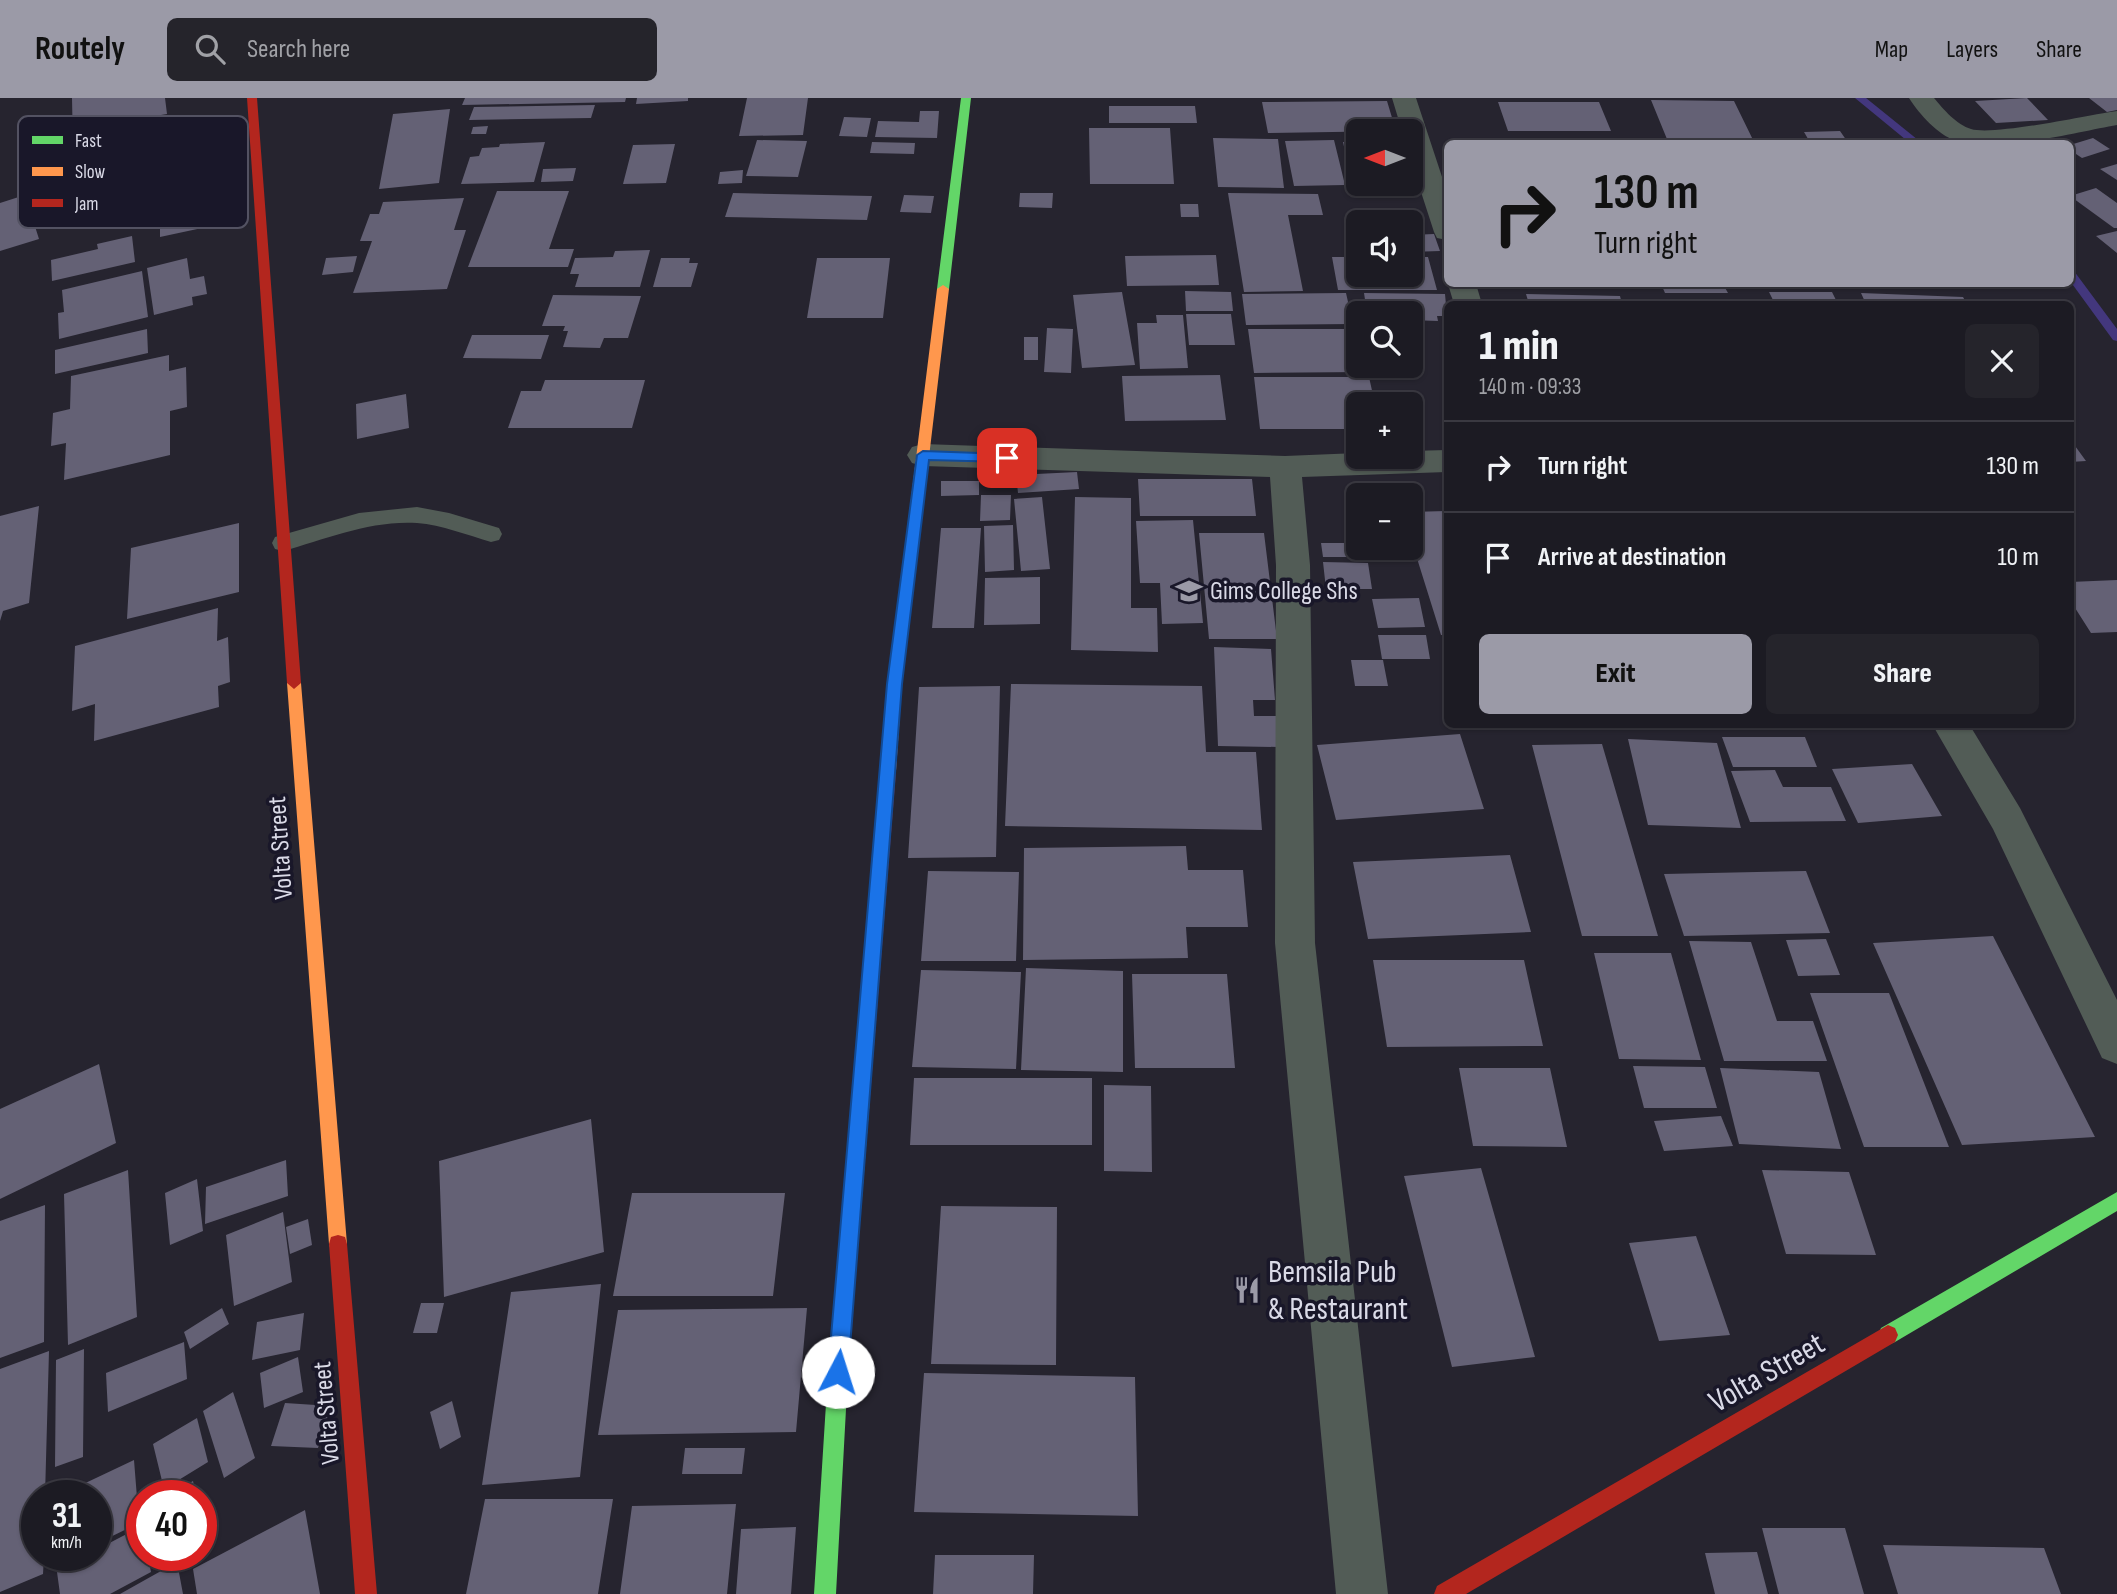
<!DOCTYPE html>
<meta charset="utf-8">
<style>
body{margin:0;font-family:"Sofia Sans Condensed",sans-serif;background:#25242b;color:#f1f3f6;height:100vh;display:flex;flex-direction:column;font-size:26px;white-space:nowrap}
*{box-sizing:border-box;margin:0}
p{font-size:23px;color:#a0a1a6}
.icon{flex:none;width:38px;height:38px;fill:none;stroke:currentColor;stroke-width:2;stroke-linecap:round;stroke-linejoin:round}
.map{position:relative;flex:1;overflow:hidden}
.sheet{position:absolute;left:1444px;top:203px;width:630px;height:427px;display:flex;flex-direction:column;background:#1c1b23;border-radius:10px;box-shadow:0 2px 5px #0004,0 0 0 2px #3a3941}
.sheet>*{flex:none}
.top-card{position:absolute;left:1444px;top:42px;width:630px;height:147px;border-radius:10px;box-shadow:0 2px 5px #0004,0 0 0 2px #3a3941;background:#9b9aa7;color:#111;overflow:hidden}
.needle{width:46px;rotate:270deg}
.buttons{position:absolute;left:1346px;top:21px;display:grid;gap:14px}
.buttons a{display:grid;place-items:center;width:77px;height:77px;border-radius:10px;background:#1c1b23;box-shadow:0 2px 5px #0004,0 0 0 2px #3a3941;font-size:35px}
.speed{position:absolute;left:21px;top:1382px;display:flex;gap:14px;font-size:35px;font-weight:700;text-align:center}
.speed>*{display:grid;place-content:center;width:91px;height:91px;border-radius:50%;background:#1c1b23;box-shadow:0 2px 5px #0004,0 0 0 2px #3a3941;line-height:1}
.speed small{font-size:18px;font-weight:400}
.speed .limit{border:10px solid #d22;background:#fff;color:#111}
.pin{position:absolute;display:grid;place-items:center;width:60px;height:60px;color:#fff;margin:-30px;border-radius:14px;box-shadow:0 4px 10px #0006}
.me{position:absolute;width:77px;margin:-38px;rotate:5deg;stroke-linejoin:round;filter:drop-shadow(0 0 5px #0008)}
.turn{display:flex;align-items:center;gap:24px;height:147px;padding:0 35px;font-size:32px}
.turn .icon{width:91px;height:91px;stroke-width:2.5}
.turn b{display:block;font-size:49px;line-height:60px}
.round{display:grid;place-items:center;flex:none;width:74px;height:74px;border-radius:10px;background:#25242b}
.overview{display:flex;align-items:center;justify-content:space-between;height:119px;padding:0 35px}
h1{font-size:42px;font-weight:800;line-height:52px}
.primary-button{display:flex;gap:14px;margin-top:auto;padding:14px 35px}
.primary-button a{flex:1;height:80px;border-radius:10px;background:#9b9aa7;color:#111;font-size:28px;font-weight:800;line-height:80px;text-align:center}
.primary-button a+a{background:#25242b;color:#f1f3f6}
ul{padding:0;list-style:none}
li{display:flex;align-items:center;gap:21px;height:91px;padding:0 35px;border-top:2px solid #3a3941}
li div{flex:1}
li b{display:block;font-size:26px}
li em{font-style:normal}
header{display:flex;align-items:center;gap:42px;box-sizing:border-box;height:98px;padding:0 35px;background:#9b9aa7;color:#111}
header strong{font-size:33px}
nav{display:flex;gap:38px;margin-inline-start:auto;font-size:24px}
.search{width:490px;height:63px;background:#25242b;display:flex;align-items:center;gap:18px;box-sizing:border-box;padding:0 24px;border-radius:10px;color:#a0a1a6;font-size:26px}
.map>svg:first-child{display:block}
</style>
<header>
<strong>Routely</strong>
<div class="search"><svg class="icon" aria-label="search" viewBox="0 0 24 24"><circle cx="10" cy="10" r="6"/><path d="M15 15l6 6"/></svg>Search here</div>
<nav><a>Map</a><a>Layers</a><a>Share</a></nav>
</header>
<div class="map">
<svg width="2117" height="1496" viewBox="0 0 2117 1496">
<rect width="100%" height="100%" fill="#26242f"/>
<g fill="none" stroke-linecap="round" stroke-linejoin="round">
<!-- stream -->
<path fill="#43377d" fill-rule="evenodd" d="M1855,0H1866L1923,46H1911Z
M2070,172L2074,173L2117,231V243L2113,242L2070,183Z"/>
</g>
<!-- building -->
<path fill="#646175" d="M72,0H165L167,16L161,17L162,32L73,51Z
M465,0H626L625,4L462,7Z
M637,0H688V3L636,6Z
M747,0H808L803,37L739,38Z
M2027,0L2048,22L1996,25L1975,3Z
M2089,0H2117V12L2107,14Z
M1651,2L1734,3L1755,46H1669Z
M1387,3L1396,33L1268,35L1262,4Z
M1498,4H1599L1611,33H1508Z
M595,7L591,20L469,22L474,9Z
M1109,8H1195L1197,25H1109Z
M450,11L439,85L379,91L393,16Z
M920,13H939L937,40L875,39L878,23L919,24Z
M844,19L871,20L867,39L839,38Z
M488,28L486,36H471L473,29Z
M1089,30H1170L1174,86H1090Z
M1840,33L1849,46H1811L1804,34Z
M1213,40L1278,41L1284,90L1218,89Z
M2093,40L2110,51L2082,60L2070,52V47Z
M757,42L807,43L798,79L746,78Z
M1334,42L1345,87L1294,88L1285,43Z
M545,44L534,84L461,86L470,59L479,58L482,50L499,49L500,46Z
M872,44L915,45L914,56L870,55Z
M1343,44H1358V67H1348Z
M675,46L666,85L623,86L633,47Z
M2117,66V82L2100,71Z
M576,70L573,83L541,84L543,71Z
M743,72L742,85L718,86L720,74Z
M2096,90L2117,105V130H2114L2070,98Z
M497,93H569L549,151H574L568,169H468Z
M733,95L872,98L867,122L725,119Z
M1020,95H1053L1052,110L1019,109Z
M1228,95L1318,96L1323,117H1288L1303,193L1244,194Z
M25,97L39,141L0,153V105Z
M904,97L934,98L931,115L900,114Z
M464,100L454,132H466L447,191L353,195L372,143H360L370,116H379L383,104Z
M1180,106H1198L1199,119H1181Z
M214,112L216,127L160,139V123Z
M2117,133V155L2096,138Z
M1434,136L1440,153L1410,154V137Z
M132,138L135,164L52,183L51,162L98,151L97,146Z
M650,152L640,189H575L579,176H570L575,160L613,159L615,153Z
M1216,157L1219,187L1127,188L1125,158Z
M357,158L353,174L322,177L326,160Z
M1332,159H1358V177H1410V159H1428L1437,192H1338Z
M187,160L190,181L204,178L207,196L192,199L193,207L154,217L147,170Z
M661,160H690L689,165H698L691,189H653Z
M817,160H890L883,220H807Z
M142,173L148,219L59,241L58,215L64,214L62,192Z
M1661,186H1723L1728,195H1665Z
M1741,186H1807L1810,191H1743Z
M1185,193L1231,194L1233,213H1186Z
M1122,194L1135,267L1082,270L1073,197Z
M1769,194H1832L1838,206H1775Z
M1346,195L1353,226L1246,227L1242,196Z
M1364,195L1445,196L1447,218H1437L1438,223L1410,222V215H1367Z
M1861,195L1963,199L1967,206H1866Z
M1526,196L1620,198L1622,206H1529Z
M553,197L641,198L628,240H604L600,250L563,249L568,233H563L565,228H542Z
M1734,203L1736,206H1699L1698,204Z
M1186,216H1231L1235,247H1189Z
M1156,217H1183L1188,270L1140,271L1137,225H1157Z
M1047,230L1073,231L1071,275L1044,274Z
M147,231L148,255L55,276V252Z
M1248,231H1355L1358,268H1362L1364,274L1254,275Z
M472,237H549L541,261L463,260Z
M1024,239H1038V262H1024Z
M169,257V273L186,269L187,309L170,313V357L64,382L66,345L51,348L53,315L70,311L71,278Z
M1220,277L1226,322L1125,323L1122,278Z
M1254,279H1369L1375,306H1358V331H1260Z
M545,282H645L632,330H508L521,293H541Z
M406,296L409,330L357,341L356,306Z
M2070,341L2086,363L2070,364Z
M1077,374L1079,391L1018,395L1016,377Z
M1138,381H1252L1256,418H1140Z
M941,383H979V397L941,398Z
M981,397H1011L1010,422L980,423Z
M1042,399L1050,471L1021,473L1014,401Z
M1075,399L1131,400V510H1157L1158,554L1071,552Z
M39,408L29,505L3,513L0,523V418Z
M1446,413L1447,537H1441L1410,438V414Z
M1193,422L1203,525L1162,526L1160,485H1140L1136,423Z
M239,425V494L127,521L131,450Z
M1013,427L1014,472L985,474L984,428Z
M941,430H981L974,530H932Z
M1199,435H1264L1277,541H1209Z
M1321,445H1358V450H1368L1370,459H1323Z
M1323,464L1368,465L1372,491H1326Z
M1040,479V526L984,527L985,480Z
M2117,482V534L2091,535L2070,502V484Z
M1419,500L1425,529L1378,530L1372,501Z
M218,510L217,543L228,539L230,584L218,588L219,609L94,643L95,606L72,613L75,548Z
M1378,537H1426L1430,561H1382Z
M1214,549L1271,551L1275,602H1253L1254,618H1276L1278,649L1218,648Z
M1351,562H1383L1388,588H1355Z
M1011,586L1202,588L1206,654H1256L1262,732L1005,728Z
M1000,588L996,759L908,760L919,589Z
M1460,636L1484,711L1336,722L1317,647Z
M1722,639H1805L1817,669H1733Z
M1628,641L1717,645L1741,730L1648,727Z
M1602,646L1658,838H1582L1532,647Z
M1912,666L1942,718L1858,725L1832,671Z
M1775,672L1783,689H1831L1846,723L1750,724L1731,673Z
M1186,748L1188,772H1243L1248,829H1186L1188,860L1023,862L1024,750Z
M1510,757L1531,834L1368,841L1353,764Z
M928,773L1019,774L1016,863H921Z
M1806,773L1830,835L1684,838L1664,776Z
M1993,838L2095,1039L1962,1047L1873,845Z
M1826,841L1840,877L1798,878L1786,842Z
M1689,843L1751,844L1777,923H1813L1827,963H1724Z
M1594,855H1671L1701,962L1619,961Z
M1373,862H1524L1543,948L1387,949Z
M1026,870L1123,873V974L1021,972Z
M921,872L1021,874L1016,971L912,969Z
M1132,876H1227L1235,970H1135Z
M1810,895H1889L1949,1049H1864Z
M99,966L116,1045L0,1101V1011Z
M1633,968L1705,969L1717,1010H1644Z
M1459,970H1550L1567,1049L1473,1048Z
M1720,970L1819,974L1841,1051L1739,1046Z
M914,980H1092V1047H910Z
M1104,987L1151,988L1152,1074L1104,1073Z
M1721,1018L1733,1048L1664,1053L1654,1023Z
M591,1021L604,1154L444,1199L439,1063Z
M286,1062L288,1098L205,1126L206,1089Z
M1481,1070L1535,1259L1452,1269L1404,1078Z
M128,1072L137,1219L68,1247L64,1096Z
M1762,1072L1849,1074L1876,1157L1786,1156Z
M197,1081L203,1133L170,1147L165,1095Z
M632,1095H785L773,1198H613Z
M45,1107L44,1244L0,1260V1123Z
M941,1108L1057,1109L1056,1267L931,1266Z
M283,1114L292,1184L234,1208L226,1137Z
M308,1121L312,1147L290,1156L286,1129Z
M1696,1138L1730,1237L1659,1243L1629,1145Z
M601,1186L580,1379L482,1387L511,1194Z
M421,1205H444L437,1235H413Z
M222,1210L229,1226L190,1251L184,1234Z
M807,1210L796,1334L598,1337L618,1212Z
M304,1215L300,1252L252,1262L257,1224Z
M184,1244L187,1281L108,1314L106,1275Z
M84,1251L83,1359L55,1369L56,1262Z
M49,1253L45,1398H37V1458H44L43,1476L0,1494V1271Z
M298,1259L303,1294L264,1310L260,1275Z
M924,1275L1135,1279L1138,1418L914,1414Z
M233,1294L255,1360L224,1380L203,1313Z
M452,1303L461,1339L440,1351L430,1314Z
M285,1305L331,1308L318,1350L271,1348Z
M197,1320L208,1364L164,1391L153,1346Z
M685,1350H745L742,1376H682Z
M134,1362L139,1425L96,1446V1398H58Z
M193,1383L196,1398H167Z
M485,1401H613L598,1496H466Z
M736,1406L727,1496H620L632,1408Z
M305,1412L320,1496H197L193,1471Z
M142,1428V1458H148L151,1474L110,1496H60L57,1474L86,1458H96V1452Z
M796,1429L791,1496H736L741,1431Z
M1762,1430H1845L1864,1496H1779Z
M1883,1447L2044,1450L2061,1496H1898Z
M1757,1454L1768,1496H1715L1705,1455Z
M935,1457H1034L1033,1496H933Z
M177,1464L183,1496H120Z"/>
<g fill="none" stroke-linecap="round" stroke-linejoin="round">
<!-- lane -->
<path fill="#525c56" fill-rule="evenodd" d="M417,409L449,415L499,430L502,436L499,442L491,444C467,437 442,427 417,425C371,422 326,441 283,453L275,451L272,445L275,439L359,415Z"/>
<!-- street -->
<path fill="#525c56" fill-rule="evenodd" d="M1392,0H1416L1447,94V142L1437,140L1434,134L1410,60V33H1402Z
M1909,0H1934C1943,11 1957,27 1971,31C1994,38 2088,17 2117,13V27C2077,34 1993,56 1956,43C1937,36 1920,17 1909,0Z
M1448,186H1476L1482,206H1454Z
M923,346L1285,358L1358,355V359H1410V353L1447,352V374L1302,379L1310,467L1315,845L1388,1496H1336L1275,845L1276,467L1270,379L923,368L912,365L907,357L912,349Z
M1932,626H1969L2020,710L2117,902V966L2102,960L1993,731Z"/>
<!-- fast -->
<path fill="#63d668" fill-rule="evenodd" d="M961,0H971L949,191L943,195L937,191Z
M861,990L867,993L870,999L848,1274L836,1496H814L828,1274L852,999L855,993Z
M2117,1094V1113L1895,1244L1888,1247L1881,1244L1878,1237L1881,1230Z"/>
<!-- slow -->
<path fill="#ff974d" fill-rule="evenodd" d="M943,187L949,191L902,586L896,673L893,677H883L880,673L888,586L937,191Z
M294,579L301,585L347,1146L345,1153L338,1155L331,1153L329,1146L287,585Z"/>
<!-- jam -->
<path fill="#b3261e" fill-rule="evenodd" d="M247,0H257L301,585L294,591L287,585Z
M888,667L893,669L896,673L870,999L867,1005L861,1008L855,1005L852,999L880,673L883,669Z
M338,1137L345,1139L347,1146L377,1496H355L329,1146L331,1139Z
M1888,1227L1895,1230L1898,1237L1895,1244L1466,1496H1434L1437,1488Z"/>
</g>
<!-- route -->
<path fill="#1a73e8" stroke="#114b97" stroke-width="2" d="M923,353L1007,356L1013,360L1007,364L929,362L902,586L848,1274L845,1281L838,1284L831,1281L828,1274L887,586L917,357Z"/>
<!-- icons -->
<defs>
<symbol id="school-bare" viewBox="-9 -9 18 18"><path d="M0-5L7-2L0 1L-7-2ZM-4 1L0 2.5L4 1V4Q0 6-4 4Z" fill="#9b9aa7" stroke="#191729" stroke-width="2.5" paint-order="stroke"/></symbol>
<symbol id="restaurant-bare" viewBox="-9 -9 18 18"><path d="M-5-6h1v4h1v-4h1v4h1v-4h1v5L-1.5 .5V6h-2V.5L-5-1ZM5-6V6H3V1.5H1.5Q1.5-4 5-6Z" fill="#9b9aa7" stroke="#191729" stroke-width="2.5" paint-order="stroke"/></symbol>
</defs>
<g fill-rule="evenodd">
<use href="#school-bare" x="1170" y="474" width="38" height="38"/>
<use href="#restaurant-bare" x="1228" y="1173" width="38" height="38"/>
</g>
<g text-anchor="middle" dominant-baseline="central" stroke-width="7" stroke-linejoin="round" paint-order="stroke">
<!-- poi labels -->
<g font-size="26" fill="#dadae7" stroke="#191729" text-anchor="start">
<text x="1210" y="493">Gims College Shs</text>
</g>
<!-- street labels -->
<g font-size="26" fill="#dadae7" stroke="#191729">
<text transform="translate(281 750) rotate(-94)">Volta Street</text>
<text transform="translate(327 1315) rotate(-95)">Volta Street</text>
</g>
<!-- near-poi labels -->
<g font-size="32" fill="#dadae7" stroke="#191729" text-anchor="start">
<text x="1268" y="1174">Bemsila Pub<tspan x="1268" dy="37">&amp; Restaurant</tspan></text>
</g>
<!-- near-street labels -->
<g font-size="32" fill="#dadae7" stroke="#191729">
<text transform="translate(1767 1275) rotate(-30)">Volta Street</text>
</g>
</g>
<!-- legend -->
<rect x="18" y="18" width="230" height="112" rx="10" fill="#191729" stroke="#535262" stroke-width="2"/>
<rect x="32" y="38" width="31" height="8" fill="#63d668"/>
<rect x="32" y="69" width="31" height="9" fill="#ff974d"/>
<rect x="32" y="101" width="31" height="8" fill="#b3261e"/>
<g font-size="19" fill="#dadae7">
<text x="75" y="49">Fast</text>
<text x="75" y="80">Slow</text>
<text x="75" y="112">Jam</text>
</g>
</svg>
<div class="buttons">
<a><svg class="needle" viewBox="-14 -14 28 28"><path d="M0-13l5 13h-10z" fill="#e53935"/><path d="M0 13l5-13h-10z" fill="#a0a1a6"/></svg></a>
<a><svg class="icon" aria-label="sound" viewBox="0 0 24 24"><path d="M4 9h4l5-4v14l-5-4H4zM17 9q2 3 0 6"/></svg></a>
<a><svg class="icon" aria-label="search" viewBox="0 0 24 24"><circle cx="10" cy="10" r="6"/><path d="M15 15l6 6"/></svg></a>
<a>+</a>
<a>−</a>
</div>
<div class="speed"><div>31<small>km/h</small></div><div class="limit">40</div></div>
<div class="pin" style="left:1007px;top:360px;background:#d93025"><svg class="icon" aria-label="arrive" viewBox="0 0 24 24"><path d="M6 21V4h12l-3 4 3 4H6"/></svg></div>
<svg class="me" style="left:838px;top:1274px" viewBox="-20 -20 40 40"><circle r="19" fill="#fff"/><path d="M0-13L10 11 0 6-10 11z" fill="#1a73e8"/></svg>
<div class="top-card">
<div class="turn"><svg class="icon" aria-label="right" viewBox="0 0 24 24"><path d="M7 20v-9h11M14 6l5 5-5 5"/></svg><div><b>130 m</b>Turn right</div></div>
</div>
<section class="sheet">
<div class="overview"><div><h1>1 min</h1><p>140 m · 09:33</p></div><a class="round"><svg class="icon" aria-label="close" viewBox="0 0 24 24"><path d="M6 6l12 12M18 6L6 18"/></svg></a></div>
<ul>
<li><svg class="icon" aria-label="right" viewBox="0 0 24 24"><path d="M7 20v-9h11M14 6l5 5-5 5"/></svg><div><b>Turn right</b></div><em>130 m</em></li>
<li><svg class="icon" aria-label="arrive" viewBox="0 0 24 24"><path d="M6 21V4h12l-3 4 3 4H6"/></svg><div><b>Arrive at destination</b></div><em>10 m</em></li>
</ul>
<div class="primary-button"><a>Exit</a><a>Share</a></div>
</section>
</div>
